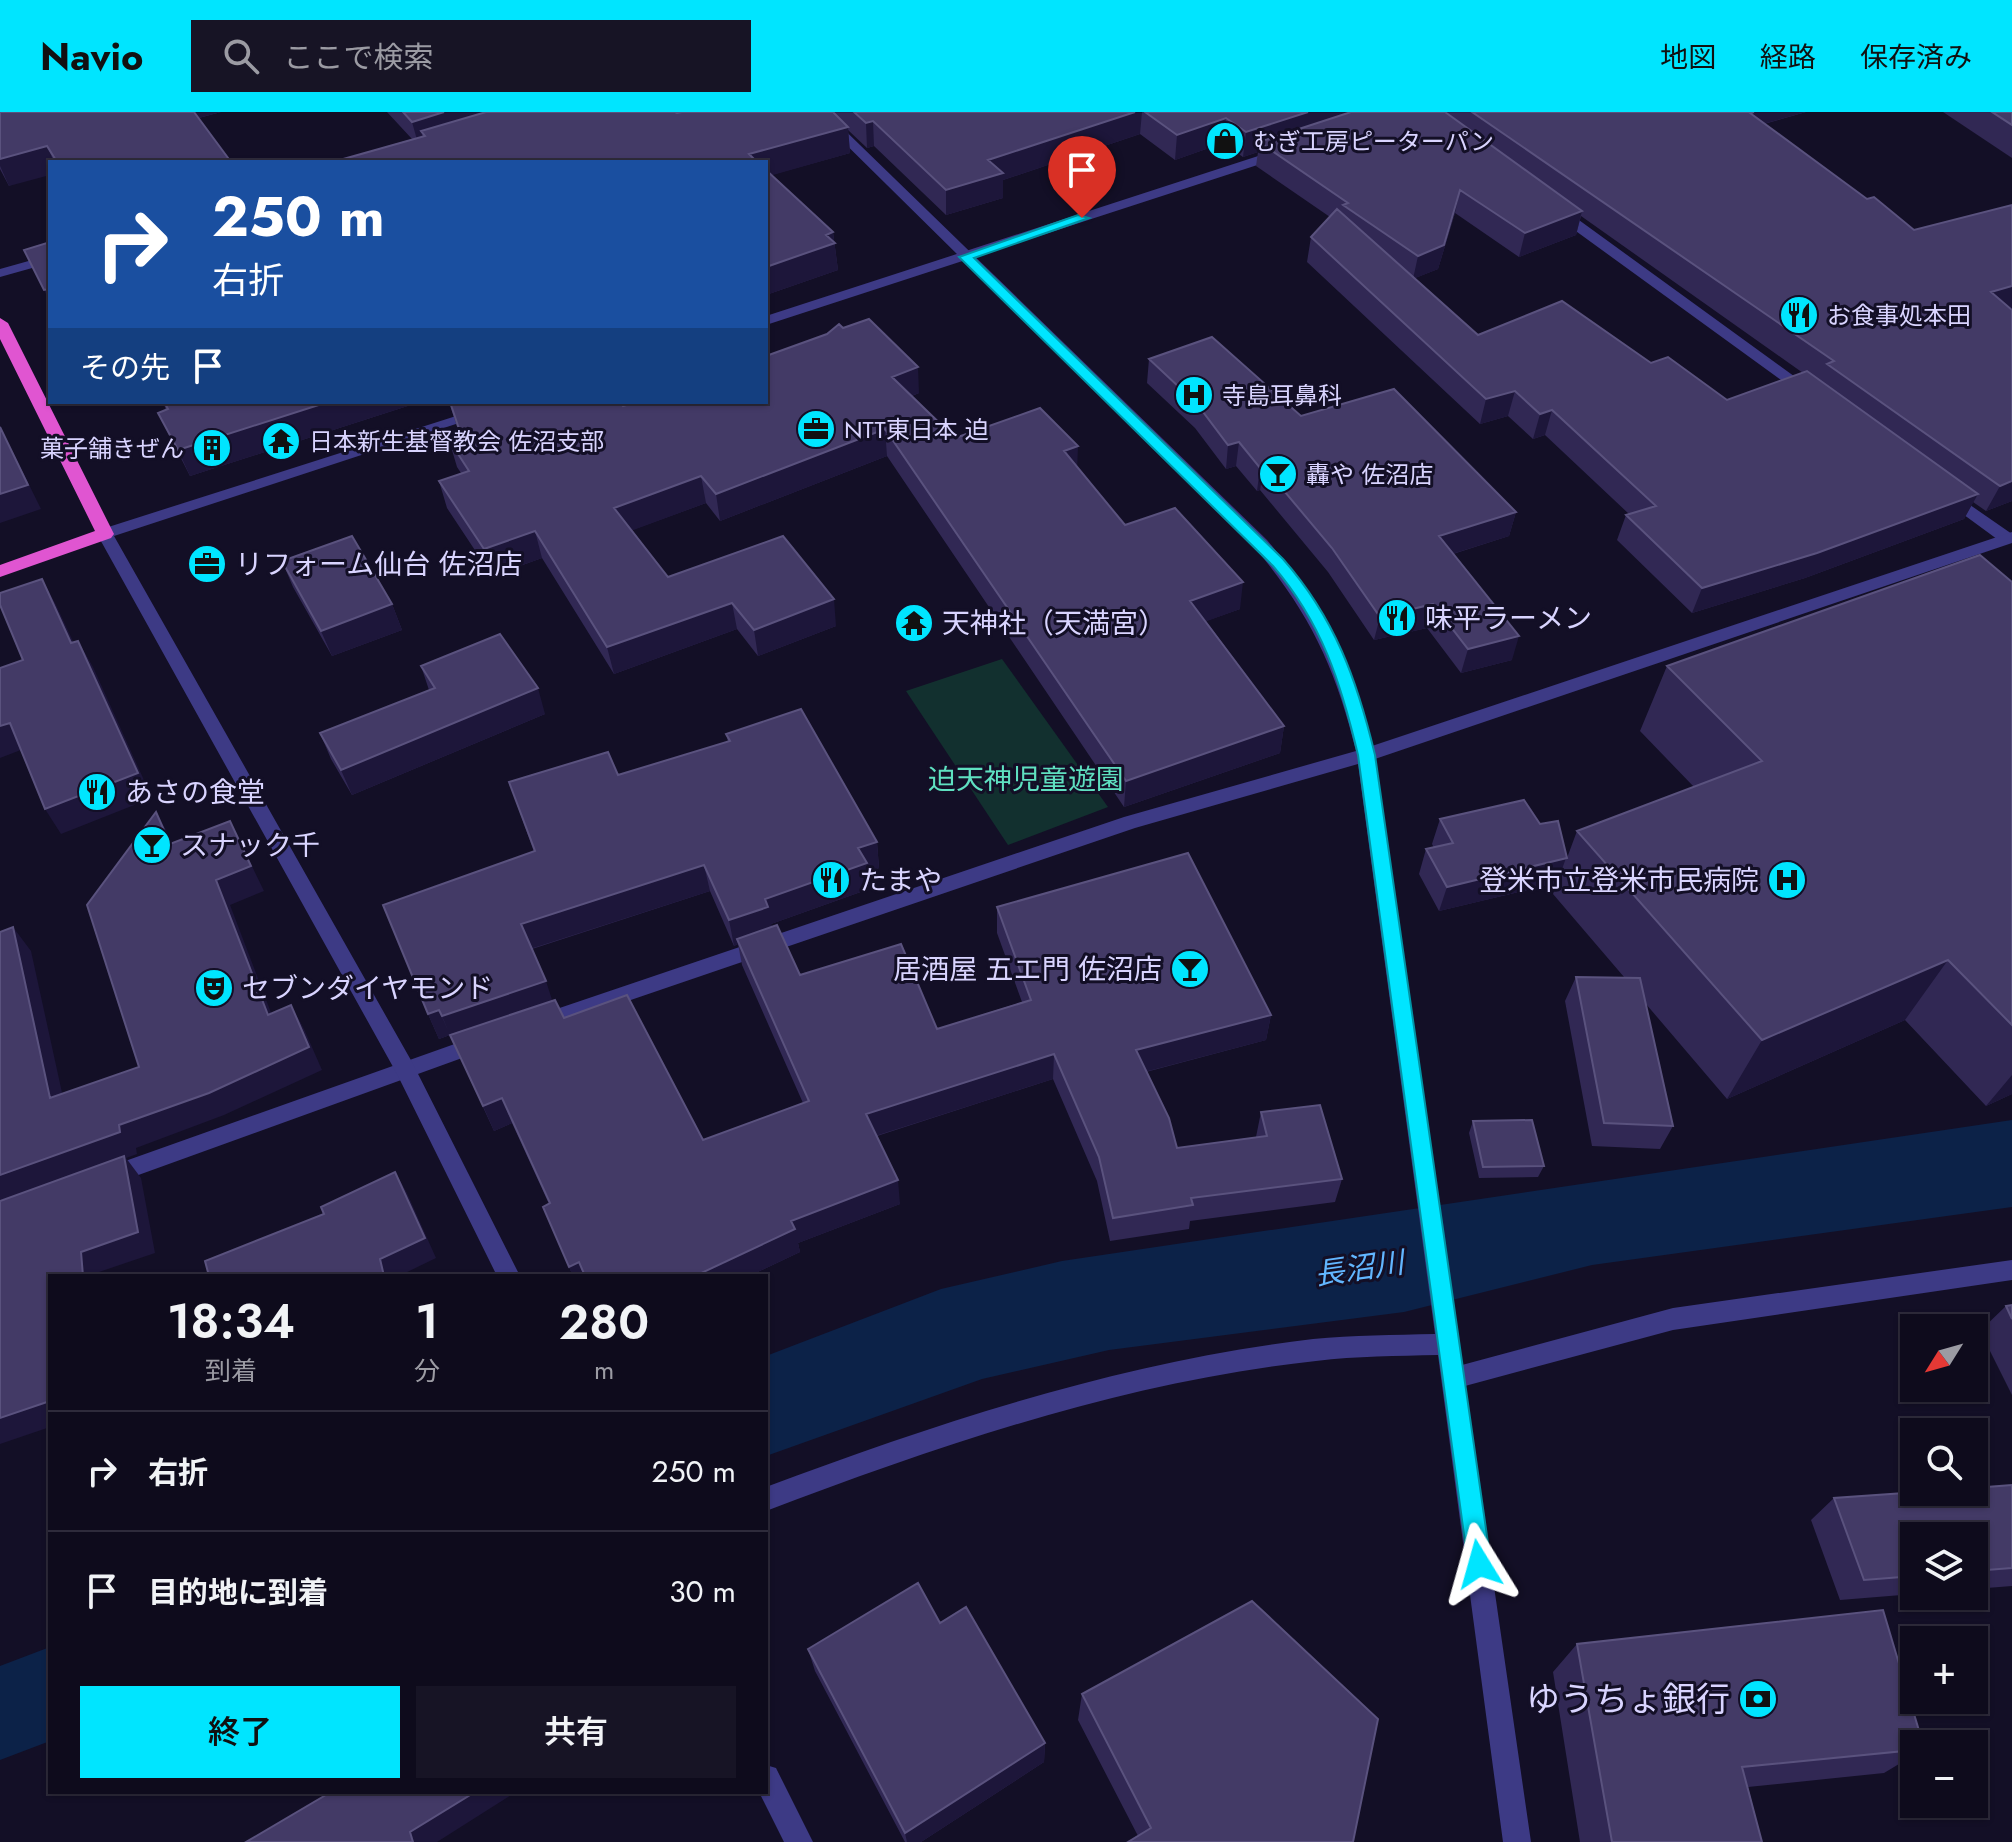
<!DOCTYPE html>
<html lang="ja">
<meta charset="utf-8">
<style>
body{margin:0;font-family:Jost,"Noto Sans JP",sans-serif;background:#171425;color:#f1f3f6;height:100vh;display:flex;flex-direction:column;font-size:30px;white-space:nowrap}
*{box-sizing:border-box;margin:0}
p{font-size:26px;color:#9b9ba3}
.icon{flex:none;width:44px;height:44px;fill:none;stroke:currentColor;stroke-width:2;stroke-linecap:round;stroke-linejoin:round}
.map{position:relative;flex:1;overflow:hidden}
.details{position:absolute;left:48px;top:1162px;width:720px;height:520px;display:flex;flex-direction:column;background:#0e0b1c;border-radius:0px;box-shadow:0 2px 6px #0004,0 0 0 2px #2e2b3b}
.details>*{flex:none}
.guide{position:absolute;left:48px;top:48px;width:720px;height:244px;border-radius:0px;box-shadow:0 2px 6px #0004,0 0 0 2px #2e2b3b;background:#1a4fa0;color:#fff;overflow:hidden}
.needle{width:52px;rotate:233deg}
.tools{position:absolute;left:1900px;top:1202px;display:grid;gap:16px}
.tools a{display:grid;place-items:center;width:88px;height:88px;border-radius:0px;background:#0e0b1c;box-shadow:0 2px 6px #0004,0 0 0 2px #2e2b3b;font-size:40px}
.pin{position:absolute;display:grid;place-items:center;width:68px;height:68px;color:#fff;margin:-82px -34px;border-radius:50% 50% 50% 0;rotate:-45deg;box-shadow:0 0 8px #0007}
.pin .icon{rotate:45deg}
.me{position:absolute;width:88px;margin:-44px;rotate:352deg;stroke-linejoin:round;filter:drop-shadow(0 0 6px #0008)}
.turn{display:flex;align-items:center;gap:28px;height:168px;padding:0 32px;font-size:36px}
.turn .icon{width:104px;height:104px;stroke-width:2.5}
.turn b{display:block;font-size:56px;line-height:68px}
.then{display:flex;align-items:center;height:76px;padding:0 32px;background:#0003;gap:16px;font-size:30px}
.eta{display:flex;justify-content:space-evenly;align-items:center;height:136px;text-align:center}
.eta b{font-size:48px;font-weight:600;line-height:56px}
.primary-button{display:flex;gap:16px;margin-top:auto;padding:16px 32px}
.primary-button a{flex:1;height:92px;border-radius:0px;background:#00e5ff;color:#111;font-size:32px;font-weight:600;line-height:92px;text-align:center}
.primary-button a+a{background:#171425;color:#f1f3f6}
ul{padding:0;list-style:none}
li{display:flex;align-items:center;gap:24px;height:120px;padding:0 32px;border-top:2px solid #2e2b3b}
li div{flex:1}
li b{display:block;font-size:30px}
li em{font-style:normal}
header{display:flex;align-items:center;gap:48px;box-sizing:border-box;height:112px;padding:0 40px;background:#00e5ff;color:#111}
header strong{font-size:38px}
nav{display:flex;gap:44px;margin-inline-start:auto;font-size:28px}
.search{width:560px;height:72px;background:#171425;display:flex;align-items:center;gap:20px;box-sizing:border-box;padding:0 28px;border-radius:0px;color:#9b9ba3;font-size:30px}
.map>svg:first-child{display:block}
</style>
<header>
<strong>Navio</strong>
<div class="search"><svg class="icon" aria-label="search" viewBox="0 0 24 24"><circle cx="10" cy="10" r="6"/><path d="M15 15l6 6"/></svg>ここで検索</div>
<nav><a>地図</a><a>経路</a><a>保存済み</a></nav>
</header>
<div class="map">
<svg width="2012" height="1730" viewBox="0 0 2012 1730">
<rect width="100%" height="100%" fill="#130f26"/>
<!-- green -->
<path fill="#12302f" d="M1002,547L1108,695L1008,733L906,579Z"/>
<!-- water -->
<path fill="#0c2248" d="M2012,1008V1095L1592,1153L1404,1200L1109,1238L982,1267L766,1344V1244L941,1177L1062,1149Z
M50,1535V1629L0,1648V1554Z"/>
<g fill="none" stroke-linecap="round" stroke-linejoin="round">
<!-- minor -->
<path fill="#3d3a85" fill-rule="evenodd" d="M813,0H826L1267,428C1327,499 1352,554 1375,643L1462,1253L1673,1196L2012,1148V1168L1673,1218L1465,1274L1531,1730H1503L1438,1243C1397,1244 1357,1244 1316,1249C1127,1269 943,1332 766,1399V1375C942,1309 1125,1249 1313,1227C1353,1223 1394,1223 1435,1222L1358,652L1135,716L537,920L530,918L527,912L530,906L1124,705L1356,639C1336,557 1310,501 1255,436Z
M1551,95H1561L1813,278V284H1803L1551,101Z
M50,143V151L0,165V157Z
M1947,377L2012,422V430H2001L1941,386L1939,382Z
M480,923L487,925L490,931L487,937L108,1074L100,1072L97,1065L100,1058Z"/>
<!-- tertiary -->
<path fill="#3d3a85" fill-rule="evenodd" d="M1283,36L1289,40L1288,43L766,213V204Z
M500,290H523L114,424L412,950L520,1164H497L397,962L97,422L99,418Z
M2012,420V431L1372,648H1360L1357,643L1360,638Z
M766,1653L776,1656L813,1730H784L759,1680H766Z"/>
<!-- trunk -->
<path fill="#e055d1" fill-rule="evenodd" d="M0,206L8,211L114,422L111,426L0,465V453L95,419L0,227Z"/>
</g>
<!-- wall -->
<path fill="#312854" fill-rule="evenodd" d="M0,0H221L199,6L231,50H50L9,74L0,57Z
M387,0H675L677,1L682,0H1806L1764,12L2012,198V389L1986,399L1973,390L1964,407L1805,466L1692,501L1617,428L1626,403L1629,402L1545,323L1533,327L1508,304L1480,312L1307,150L1311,125L1330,105L1256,54L1258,40L1243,45L1223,31L1175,48L1140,22L1003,68V86L946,103L874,34L867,36L848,18L850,41L771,63L833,120L838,158L766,183V50H340V48L412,27ZM1455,101L1519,145L1576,123L1581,104L1803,261L1727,288L1651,251L1478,223L1415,166L1438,157Z
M1943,0H2012V46Z
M1149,247L1301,304L1516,400L1509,424L1453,442L1512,548L1461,561L1427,516L1374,528L1328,460L1260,378L1257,379L1236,354L1226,357L1195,316L1147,271Z
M919,281L912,284L955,326L1077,354L1125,413L1240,497L1206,509L1284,614L1280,641L1124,695L887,344L720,409L706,391L632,418L668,465L836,514L758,544L737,517L614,562L542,446L492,464L447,396L439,369L461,361L457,355L449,328L460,324L449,290H619L623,294Z
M163,290H420L190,364L158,301L166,298Z
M282,449L392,492L402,518L332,544L293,475Z
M2012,470V982L1986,994L1905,908L1727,987L1646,892L1673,1014L1660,1037L1592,1034L1565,889L1576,865H1624L1553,782L1557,771L1439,799L1419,762L1426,737L1434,736L1432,732L1440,707L1540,712L1567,746L1577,719L1694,675L1640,619L1667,554Z
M421,554L545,602L352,683L331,647L320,621L429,578Z
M726,622L877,730L879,756L868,760L869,777L771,812L772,815L800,863L937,917L1022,890L997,821V795L1271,903L1266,928L1146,960L1177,1036L1256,1025L1261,1000L1342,1067L1335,1090L1190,1109L1189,1117L1110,1129L1097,1069L1053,967L877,1024L900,1092L798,1131L800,1140L749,1164H573L543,1095L549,1092L512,1011L494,1019L450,923L439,927L428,902L534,740L509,670L618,663L728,630ZM710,779L734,834L738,832L742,853L803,991L703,1028L564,906L552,889L532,837Z
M1473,1009L1544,1054L1538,1065L1479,1066L1469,1021Z
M2012,1193V1283L1980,1219L2006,1194Z
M2012,1373V1474L1974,1477V1424H1914V1482L1840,1488L1811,1408L1834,1386Z
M940,1511L1045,1631L1044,1650L921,1730H905L815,1559L808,1537Z
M1577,1532L1914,1632V1643L1884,1661L1748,1675L1762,1730H1580L1553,1560Z
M1082,1582L1353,1730L1138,1724L1078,1608Z"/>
<!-- shaded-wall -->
<path fill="#1d163a" d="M188,0H221L191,8Z
M444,0H537L425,24L421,19L425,34L419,35L412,10Z
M1135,0H1142L1140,22L1003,68V86L946,103V78L988,48Z
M1308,0H1380L1259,30L1258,40L1243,45L1246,20Z
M1751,0H1806L1756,14L1750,1Z
M1226,6L1223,31L1175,48L1177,23Z
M873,9L874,34L867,36L866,11Z
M848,15L850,41L766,65V50H750L749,42Z
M47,34L54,50H50V63L9,74L0,54V47Z
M1460,78L1455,101L1438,157L1413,167L1418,144Z
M1582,99L1576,123L1519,145L1525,121Z
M833,120L838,158L766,183V155L826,123Z
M2012,174V196L1978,206L1991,180Z
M50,177V190L44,178Z
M918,255L919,281L893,291L892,265Z
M1515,279L1508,304L1480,312L1486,287Z
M328,290H420L190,364L178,338Z
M1552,298L1545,323L1533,327L1540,302Z
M0,314L41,397L0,411Z
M885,317L887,344L720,409L716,382Z
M1239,330L1236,354L1226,357L1228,333Z
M1078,334L1077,361L1064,339Z
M1264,355L1260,378L1257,379L1260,356Z
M701,364L706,391L620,423L614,396Z
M2012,369V389L1986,399L2000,374Z
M1978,382L1964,407L1805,466L1692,501L1702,476Z
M1516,400L1509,424L1433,448L1439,424Z
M535,419L542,446L492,464L484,437Z
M42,467L56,493L86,557L71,531Z
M1243,470L1240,497L1188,516L1190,489Z
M834,487L836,514L758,544L754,518Z
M732,491L737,517L614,562L607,535Z
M392,492L402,518L332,544L321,519Z
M1433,492L1427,516L1374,528L1380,505Z
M1519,524L1512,548L1461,561L1468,537Z
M78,529L93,555L152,686L61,722L45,697Z
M538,576L545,602L352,683L341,658Z
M10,611L26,636L0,646V614Z
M1284,614L1280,641L1124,695L1126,669Z
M156,700L170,725L184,757L170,732Z
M230,709L264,779L230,793L281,927L268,903L216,768Z
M877,730L879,756L868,760L869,777L771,812L773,820L737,827L738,832L734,834L729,808L858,736Z
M1566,746L1557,771L1439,799L1447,775Z
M704,753L710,779L530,837L521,812Z
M13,815L31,839L68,1008L50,986Z
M1948,848L1905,908L1727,987L1762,928Z
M546,869L554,894L452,928L442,904Z
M291,893L304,917L322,958L224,1003L136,1036L137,1042L126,1046L141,1066L155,1141L99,1160L100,1164H83L0,1092V1063L119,1013Z
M439,898L450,923L439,927L428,902Z
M1271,903L1266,928L1133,963L1136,938Z
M1054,942L1053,967L869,1026L866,1002Z
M2012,963V982L1986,994Z
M502,986L512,1011L494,1019L483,994Z
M395,1060L407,1081L436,1146L399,1164H384L380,1147Z
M898,1068L900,1092L798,1131L800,1140L749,1164H695L791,1109Z
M579,1150L585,1164H573L569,1155Z
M50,1289V1315L0,1332V1306Z
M1045,1631L1044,1650L921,1730H907L905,1721Z
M475,1680H516L437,1730H413L410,1720Z"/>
<!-- building -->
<path fill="#433a66" stroke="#5a527e" stroke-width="2" d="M0,0H194L231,50H57L47,34L0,47Z
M403,0H444L412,10Z
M486,0H675L677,1L682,0H833L848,15L749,42L757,50H341L340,48L425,24L421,19Z
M854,0H1135L988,48L1003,61L946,78L873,9L866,11Z
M1145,0H1308L1246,20L1226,6L1177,23Z
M1351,0H1445L1582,99L1525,121L1460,78L1444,133L1418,144L1343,93L1348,91L1259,30Z
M1472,0H1754L1750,1L1867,87L1874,85L1914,118L2012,93V174L1991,180L2012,198V369L2000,374L1827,252L1834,249Z
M1992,0H2012V13Z
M766,58L833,120L826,123L835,131L766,155Z
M1337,97L1478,223L1562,189L1651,251L1668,245L1727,288L1807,259L1978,382L1817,441L1702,476L1626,403L1656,394L1552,298L1540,302L1515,279L1486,287L1311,125Z
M50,130V177L44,178L24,138Z
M869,207L918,255L892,265L955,326L1040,296L1078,334L1064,339L1125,413L1175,396L1243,470L1190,489L1284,614L1126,669L885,317L716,382L701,364L614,396L668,465L783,424L834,487L754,518L732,491L607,535L535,419L484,437L439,369L469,359L449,328L461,323L450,290H619L623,294L636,290H766V244L827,222L839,212L843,216Z
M1212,225L1301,304L1394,277L1516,400L1439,424L1519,524L1468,537L1433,492L1380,505L1332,436L1264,355L1260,356L1239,330L1228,333L1197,292L1149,247Z
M164,290H328L178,338L158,301L168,297Z
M0,315L28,373L0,382Z
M352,424L392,492L321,519L282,449Z
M1980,443L2012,470V913L1948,848L1762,928L1577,719L1762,649L1667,554Z
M42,467L71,531L78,529L138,661L45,697L10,611L0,614V556L23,548L0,493V481Z
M500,522L538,576L341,658L320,621L435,576L421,554Z
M801,597L877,730L858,736L867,751L765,787L768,795L729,808L704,753L521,812L546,869L442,904L439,898L428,902L383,793L535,739L509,670L608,640L618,663L730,629L726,622Z
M1524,688L1540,712L1558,709L1567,746L1447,775L1426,737L1453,731L1440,707Z
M156,700L170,732L230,709L251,754L216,768L268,903L291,893L309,935L209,981L119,1013L120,1020L0,1063V820L13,815L50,986L139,955L87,793Z
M1188,741L1271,903L1136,938L1169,1006L1177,1036L1267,1024L1261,1000L1320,993L1342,1067L1191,1086L1193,1093L1113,1106L1099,1045L1054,942L866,1002L898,1068L791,1109L795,1117L695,1164H585L579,1150L569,1155L543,1095L550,1091L502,986L483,994L450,923L555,888L564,906L627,883L703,1028L809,989L737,827L777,813L800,863L901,832L937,917L1031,888L997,795Z
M1576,865L1640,866L1673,1014L1604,1011Z
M1532,1008L1544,1054L1483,1055L1473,1009Z
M124,1044L138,1120L81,1140L83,1164H50V1289L0,1306V1089Z
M395,1060L425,1126L380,1147L384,1164H209L205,1149L324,1102L321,1095Z
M2012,1193V1207L2006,1194Z
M2012,1373V1456L1974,1459V1424H1914V1464L1864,1468L1834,1386L1919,1380H1974V1376Z
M918,1471L940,1511L966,1495L1045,1631L905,1721L808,1537Z
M1252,1489L1378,1607L1353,1730H1128L1151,1716L1082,1582Z
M1883,1498L1923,1632H1914V1638L1742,1655L1762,1730H1612L1577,1532Z
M331,1680H475L410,1720L413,1730H246Z"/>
<!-- route -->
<path fill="#00e5ff" stroke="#0095a6" stroke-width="2" d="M1078,103L1089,106L974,146L1283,447C1335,506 1357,568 1375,643L1491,1452L1487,1460L1479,1463L1471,1460L1468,1452L1358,643C1341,571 1322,511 1273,454L959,145Z"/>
<!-- icons -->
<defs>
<symbol id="shop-disc" viewBox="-11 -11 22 22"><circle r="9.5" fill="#00e5ff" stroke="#130f26"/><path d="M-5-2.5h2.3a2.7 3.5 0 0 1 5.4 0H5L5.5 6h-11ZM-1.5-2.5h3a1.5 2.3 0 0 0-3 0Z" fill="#111"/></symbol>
<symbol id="restaurant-disc" viewBox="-11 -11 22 22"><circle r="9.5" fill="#00e5ff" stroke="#130f26"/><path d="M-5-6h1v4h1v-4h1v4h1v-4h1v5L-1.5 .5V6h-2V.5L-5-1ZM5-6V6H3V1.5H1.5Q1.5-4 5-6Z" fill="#111"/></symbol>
<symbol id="hospital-disc" viewBox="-11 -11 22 22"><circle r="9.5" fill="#00e5ff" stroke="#130f26"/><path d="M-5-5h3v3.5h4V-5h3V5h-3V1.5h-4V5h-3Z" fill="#111"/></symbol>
<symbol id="office-disc" viewBox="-11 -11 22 22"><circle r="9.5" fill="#00e5ff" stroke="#130f26"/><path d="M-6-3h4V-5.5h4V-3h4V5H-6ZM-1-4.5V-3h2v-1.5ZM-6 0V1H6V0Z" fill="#111"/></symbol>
<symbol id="temple-disc" viewBox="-11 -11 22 22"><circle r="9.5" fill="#00e5ff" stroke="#130f26"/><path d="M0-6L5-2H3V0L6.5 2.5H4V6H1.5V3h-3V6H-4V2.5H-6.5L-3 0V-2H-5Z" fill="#111"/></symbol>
<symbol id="building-disc" viewBox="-11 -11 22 22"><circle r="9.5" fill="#00e5ff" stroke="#130f26"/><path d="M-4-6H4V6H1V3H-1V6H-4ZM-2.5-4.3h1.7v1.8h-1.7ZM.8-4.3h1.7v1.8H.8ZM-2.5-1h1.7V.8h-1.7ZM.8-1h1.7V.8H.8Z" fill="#111"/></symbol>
<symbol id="bar-disc" viewBox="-11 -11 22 22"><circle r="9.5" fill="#00e5ff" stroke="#130f26"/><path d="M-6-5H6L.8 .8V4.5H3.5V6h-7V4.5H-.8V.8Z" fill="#111"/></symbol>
<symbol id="theatre-disc" viewBox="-11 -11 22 22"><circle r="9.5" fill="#00e5ff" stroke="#130f26"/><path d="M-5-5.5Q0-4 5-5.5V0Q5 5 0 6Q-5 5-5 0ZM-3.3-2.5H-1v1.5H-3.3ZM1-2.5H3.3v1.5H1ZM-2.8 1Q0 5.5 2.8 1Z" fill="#111"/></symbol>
<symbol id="bank-disc" viewBox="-11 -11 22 22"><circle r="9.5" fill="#00e5ff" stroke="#130f26"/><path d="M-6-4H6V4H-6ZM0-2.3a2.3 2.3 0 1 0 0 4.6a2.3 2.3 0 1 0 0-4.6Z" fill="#111"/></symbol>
</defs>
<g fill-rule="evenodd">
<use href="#shop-disc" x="1203" y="7" width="44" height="44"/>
<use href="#restaurant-disc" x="1777" y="181" width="44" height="44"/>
<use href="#hospital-disc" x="1172" y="261" width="44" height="44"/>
<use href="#office-disc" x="794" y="295" width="44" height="44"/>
<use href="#temple-disc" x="259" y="307" width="44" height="44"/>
<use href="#building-disc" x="190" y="314" width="44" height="44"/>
<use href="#bar-disc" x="1256" y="340" width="44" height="44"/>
<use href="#office-disc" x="185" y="430" width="44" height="44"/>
<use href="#restaurant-disc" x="1375" y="484" width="44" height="44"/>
<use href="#temple-disc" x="892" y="489" width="44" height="44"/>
<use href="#restaurant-disc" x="75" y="658" width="44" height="44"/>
<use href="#bar-disc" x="130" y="711" width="44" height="44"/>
<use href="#restaurant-disc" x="809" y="746" width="44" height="44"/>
<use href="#hospital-disc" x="1765" y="746" width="44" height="44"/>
<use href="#bar-disc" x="1168" y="835" width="44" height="44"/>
<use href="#theatre-disc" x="192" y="854" width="44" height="44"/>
<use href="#bank-disc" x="1736" y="1565" width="44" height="44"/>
</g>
<g text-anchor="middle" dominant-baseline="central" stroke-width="6" stroke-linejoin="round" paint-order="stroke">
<!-- far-poi labels -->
<g font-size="24" fill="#d9d4ff" stroke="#130f26" text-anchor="start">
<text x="1253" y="29">むぎ工房ピーターパン</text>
<text x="1827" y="203">お食事処本田</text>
<text x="1222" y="283">寺島耳鼻科</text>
<text x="844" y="317">NTT東日本 迫</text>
<text x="309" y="329">日本新生基督教会 佐沼支部</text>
<text x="184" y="336" text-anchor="end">菓子舗きぜん</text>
<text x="1306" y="362">轟や 佐沼店</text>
</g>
<!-- poi labels -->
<g font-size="28" fill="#d9d4ff" stroke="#130f26" text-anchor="start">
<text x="235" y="452">リフォーム仙台 佐沼店</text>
<text x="1425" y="506">味平ラーメン</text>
<text x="942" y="511">天神社（天満宮）</text>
<text x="125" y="680">あさの食堂</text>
<text x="180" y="733">スナック千</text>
<text x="859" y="768">たまや</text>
<text x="1759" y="768" text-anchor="end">登米市立登米市民病院</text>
<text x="1162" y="857" text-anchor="end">居酒屋 五エ門 佐沼店</text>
<text x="242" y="876">セブンダイヤモンド</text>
</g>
<!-- park labels -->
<g font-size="28" fill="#5fe0c0" stroke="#130f26">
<text x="1026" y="667">迫天神児童遊園</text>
</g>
<!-- water labels -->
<g font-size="30" font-style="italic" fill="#62b6ff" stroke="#130f26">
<text transform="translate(1359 1156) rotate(-8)">長沼川</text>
</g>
<!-- near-poi labels -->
<g font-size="34" fill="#d9d4ff" stroke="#130f26" text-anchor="end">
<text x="1730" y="1587">ゆうちょ銀行</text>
</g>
</g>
</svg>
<div class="tools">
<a><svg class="needle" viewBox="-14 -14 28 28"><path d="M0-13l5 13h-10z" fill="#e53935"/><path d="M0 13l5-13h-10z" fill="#9b9ba3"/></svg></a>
<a><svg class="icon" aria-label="search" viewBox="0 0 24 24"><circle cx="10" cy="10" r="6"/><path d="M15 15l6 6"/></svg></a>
<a><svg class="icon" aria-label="layers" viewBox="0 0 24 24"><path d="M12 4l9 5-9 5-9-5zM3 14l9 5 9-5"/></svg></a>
<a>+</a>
<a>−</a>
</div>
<div class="pin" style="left:1082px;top:106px;background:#d93025"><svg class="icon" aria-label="arrive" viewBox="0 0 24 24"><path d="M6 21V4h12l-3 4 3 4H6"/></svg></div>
<svg class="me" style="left:1479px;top:1452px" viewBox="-20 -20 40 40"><path d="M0-17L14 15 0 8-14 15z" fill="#00e5ff" stroke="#fff" stroke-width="4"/></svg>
<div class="guide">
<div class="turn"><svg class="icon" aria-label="right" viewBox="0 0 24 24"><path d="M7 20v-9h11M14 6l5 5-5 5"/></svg><div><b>250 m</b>右折</div></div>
<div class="then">その先<svg class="icon" aria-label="arrive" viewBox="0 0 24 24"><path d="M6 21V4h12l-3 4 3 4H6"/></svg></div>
</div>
<section class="details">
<div class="eta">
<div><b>18:34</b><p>到着</p></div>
<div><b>1</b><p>分</p></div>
<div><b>280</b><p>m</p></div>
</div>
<ul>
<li><svg class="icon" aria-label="right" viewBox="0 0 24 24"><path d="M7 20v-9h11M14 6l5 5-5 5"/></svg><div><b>右折</b></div><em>250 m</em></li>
<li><svg class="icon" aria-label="arrive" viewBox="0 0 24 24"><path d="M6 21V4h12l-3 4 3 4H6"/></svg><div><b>目的地に到着</b></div><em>30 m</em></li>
</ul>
<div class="primary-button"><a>終了</a><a>共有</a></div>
</section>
</div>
